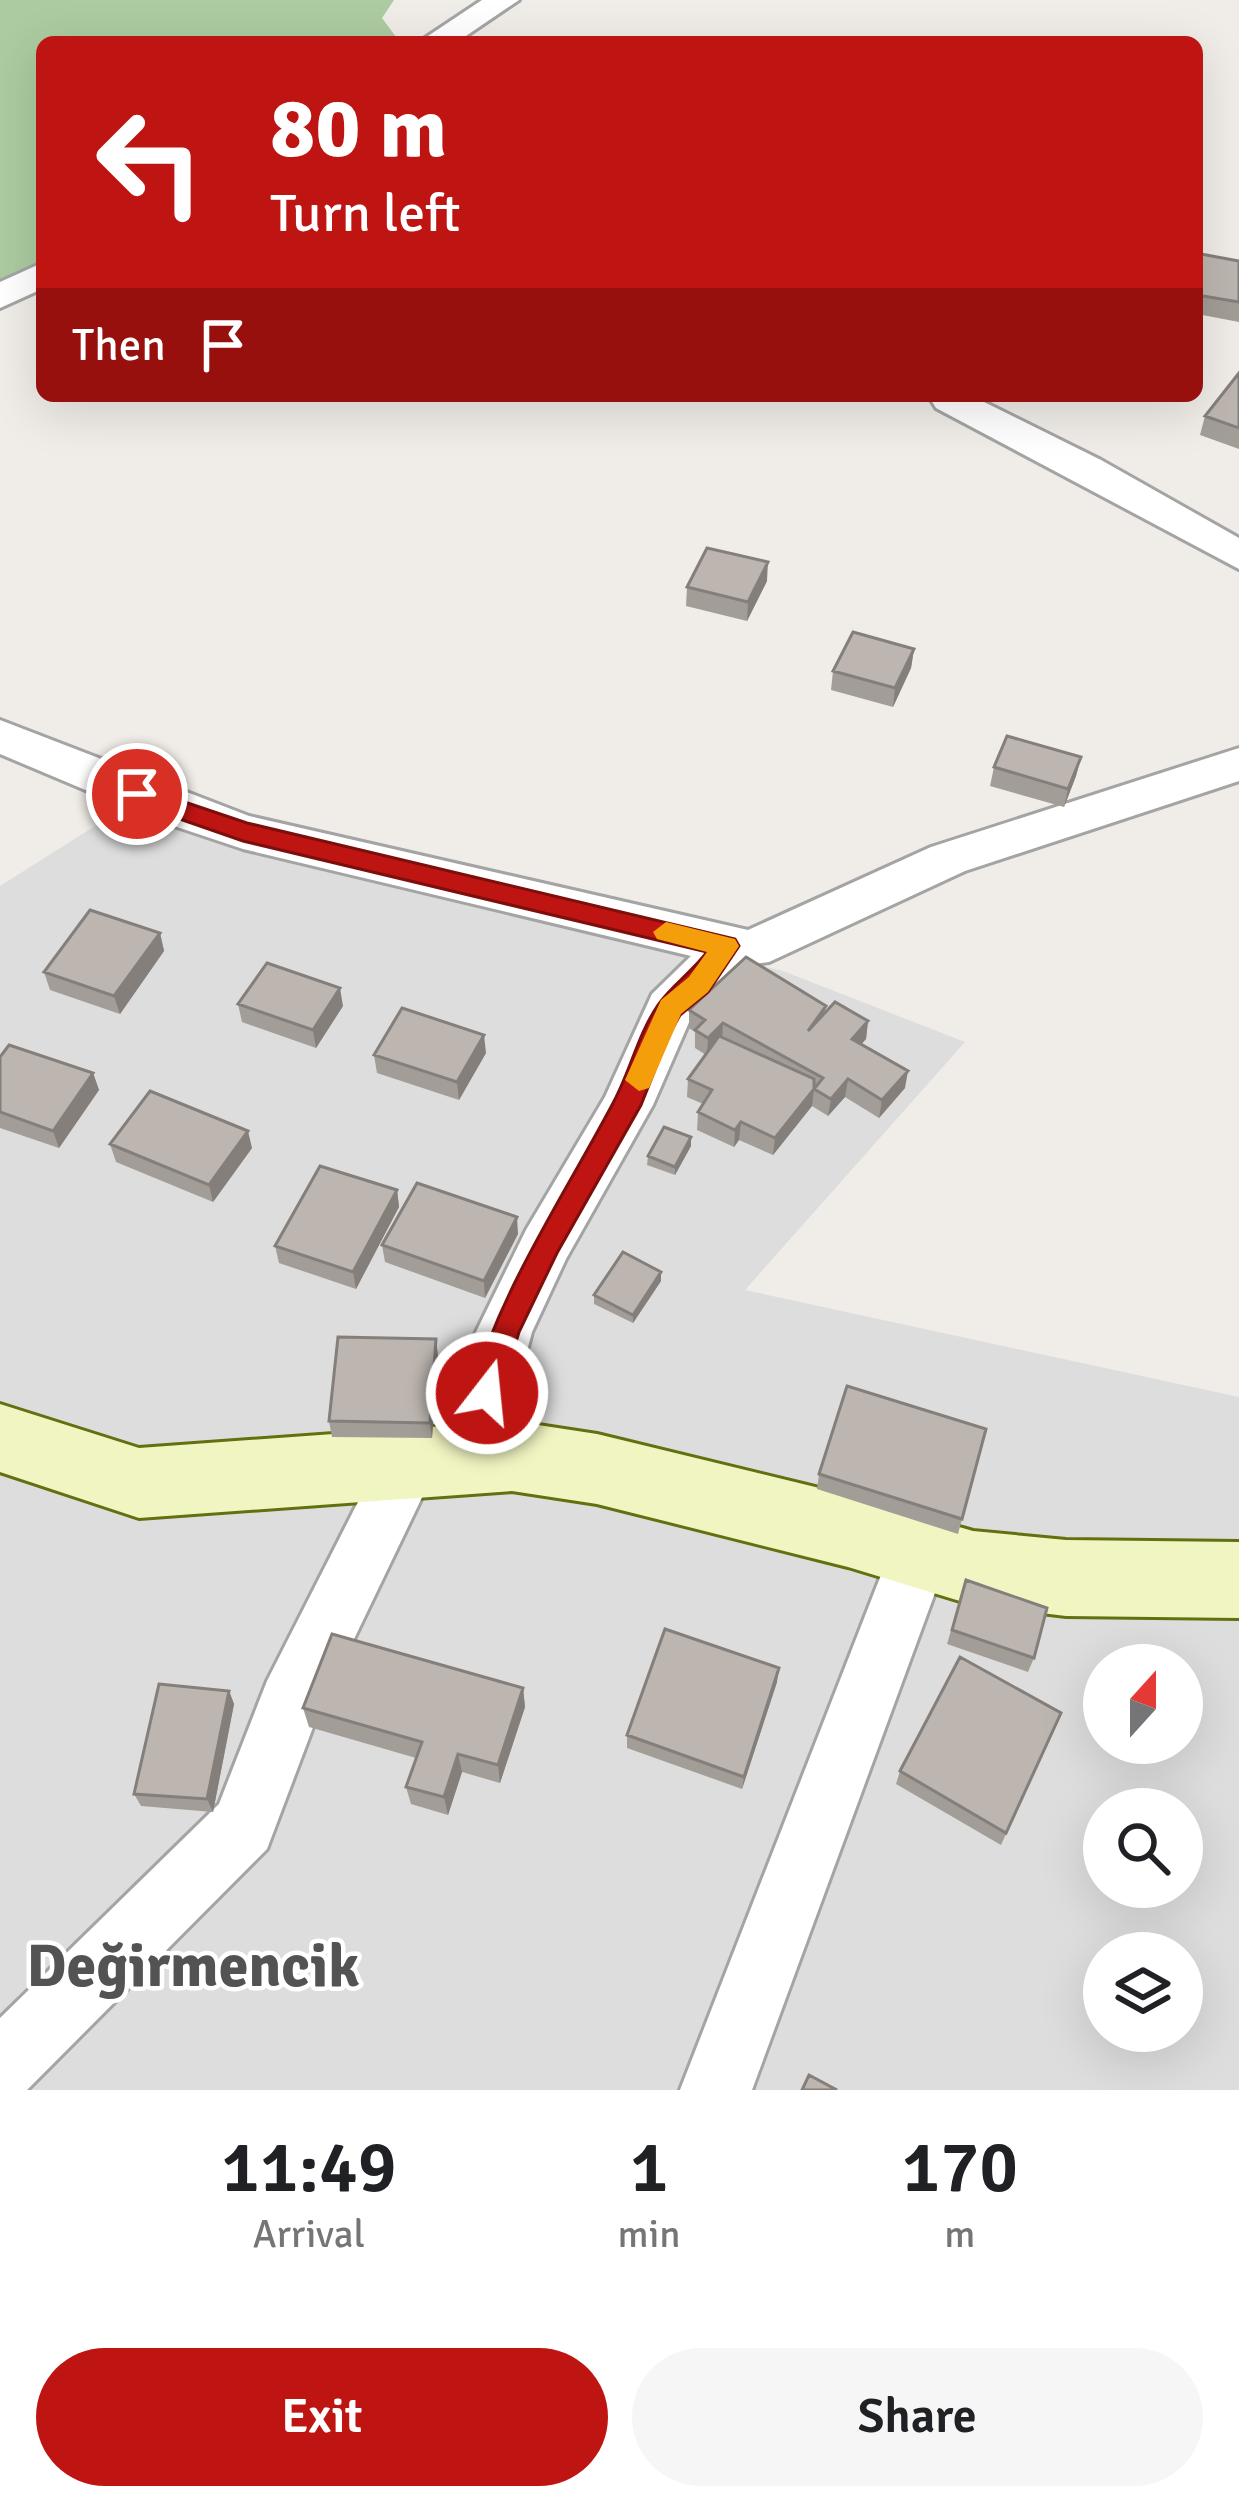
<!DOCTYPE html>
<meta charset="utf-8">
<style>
body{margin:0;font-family:Signika,sans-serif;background:#f6f6f6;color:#202124;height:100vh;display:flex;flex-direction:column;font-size:45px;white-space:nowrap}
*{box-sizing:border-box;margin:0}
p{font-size:39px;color:#757577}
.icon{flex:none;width:66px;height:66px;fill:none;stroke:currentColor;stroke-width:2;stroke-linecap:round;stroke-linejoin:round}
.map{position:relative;height:2090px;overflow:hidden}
.drawer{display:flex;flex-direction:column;background:#fff;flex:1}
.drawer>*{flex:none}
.top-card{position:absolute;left:36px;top:36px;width:1167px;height:366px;border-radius:18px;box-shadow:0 12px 48px #0002;background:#bf1512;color:#fff;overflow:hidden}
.needle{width:78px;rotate:21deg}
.fabs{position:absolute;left:1083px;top:1644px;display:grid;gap:24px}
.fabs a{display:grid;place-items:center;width:120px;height:120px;border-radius:50%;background:#fff;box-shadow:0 12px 48px #0002;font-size:60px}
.pin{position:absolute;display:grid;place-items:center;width:102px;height:102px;color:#fff;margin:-51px;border:6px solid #fff;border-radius:50%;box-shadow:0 3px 12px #0007}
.me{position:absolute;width:132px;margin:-66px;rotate:16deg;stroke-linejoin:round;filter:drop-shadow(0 0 9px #0008)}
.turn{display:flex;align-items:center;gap:42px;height:252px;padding:0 36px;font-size:54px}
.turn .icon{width:156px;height:156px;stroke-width:2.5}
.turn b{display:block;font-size:84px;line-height:102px}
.then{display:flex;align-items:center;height:114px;padding:0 36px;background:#0003;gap:24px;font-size:45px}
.eta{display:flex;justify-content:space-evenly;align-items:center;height:204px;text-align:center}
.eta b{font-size:72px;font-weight:600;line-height:84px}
.action{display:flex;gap:24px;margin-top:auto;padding:24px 36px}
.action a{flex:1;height:138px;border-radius:72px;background:#bf1512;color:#fff;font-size:48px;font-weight:600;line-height:138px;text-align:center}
.action a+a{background:#f6f6f6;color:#202124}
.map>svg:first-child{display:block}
</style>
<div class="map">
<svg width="1239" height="2090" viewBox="0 0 1239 2090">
<rect width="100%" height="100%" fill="#f0ede8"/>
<!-- residential -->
<path fill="#dedddd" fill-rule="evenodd" d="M114,814L783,971L965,1042L745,1290L1239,1397V2090H0V886ZM1104,1665H1182V1743H1104ZM1104,1809H1182V1887H1104ZM1104,1953H1182V2031H1104Z"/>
<!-- forest -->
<path fill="#accba0" d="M0,0H394L382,18L396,37L392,42H42V276L0,290Z"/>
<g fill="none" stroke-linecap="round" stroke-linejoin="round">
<defs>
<path id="street" d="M482,0H519L457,42H419Z
M42,263V289L0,308V282Z
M933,396H972L1101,460L1239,538V569L936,408L931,400Z
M0,720L249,816L748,930L931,847L1239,748V781L965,871L769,962L738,966L716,999L690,1020L653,1105L566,1259L532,1332L516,1392L541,1456L533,1475L512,1483L491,1475L458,1392L476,1332L526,1230L605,1097L652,994L691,956L243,849L159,821L0,754Z
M408,1437L429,1445L438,1464L318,1714L267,1849L27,2090H0V2018L219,1804L267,1681L387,1445Z
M920,1523L941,1532L950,1552L752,2090H680L890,1552L899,1532Z"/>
<path id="secondary" d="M0,1404L139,1448L512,1421L597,1434L848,1495L973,1531L1066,1540L1239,1542V1618L1066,1616L973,1605L848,1567L597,1504L512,1491L139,1518L0,1472Z"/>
</defs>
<!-- street casing -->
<use href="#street" stroke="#a4a4a4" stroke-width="6"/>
<!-- secondary casing -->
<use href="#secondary" stroke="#63700f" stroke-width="6"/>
<!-- street -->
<use href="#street" fill="#fff" fill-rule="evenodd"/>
<!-- secondary -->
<use href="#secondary" fill="#f1f5c1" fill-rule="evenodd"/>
</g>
<!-- wall -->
<path fill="#a39d97" d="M1239,261V322L1197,314V267Z
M1239,373V449L1200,435L1205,416Z
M767,581L747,621L686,606L687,587Z
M914,649L911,668L893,707L831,690L833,671Z
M1081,757L1076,776L1064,807L990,786L994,767Z
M160,933L164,951L120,1014L50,990L44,972Z
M238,1004L343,1006L316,1048L242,1022Z
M826,1006L825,1013L868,1021L866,1039L861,1044L905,1088L879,1118L845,1097L828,1116L812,1106L773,1155L739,1140L734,1147L697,1130L698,1112L703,1104L687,1097L688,1079L706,1055L695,1048V1032L689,1028V1010Z
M486,1053L459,1100L377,1073L374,1055Z
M0,1057L93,1073L99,1090L59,1148L0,1128Z
M691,1137V1146L675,1175L647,1165L648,1156Z
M110,1144L252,1148L213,1202L116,1162Z
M397,1190L399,1207L356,1289L279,1263L275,1246Z
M518,1234L485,1298L385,1262L382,1245Z
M661,1272V1281L633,1323L594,1304V1295Z
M438,1355L432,1438L332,1437L329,1421Z
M986,1429L958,1534L817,1489L819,1474Z
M966,1580L1034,1658L1028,1672L947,1644Z
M777,1682L742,1789L627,1748V1735Z
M523,1688L525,1707L500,1783L462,1772L448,1815L411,1804L406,1787L416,1758L309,1727L303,1708Z
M229,1691L234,1704L213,1812L141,1806L134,1794Z
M1061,1713L1001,1845L896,1784L900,1771Z"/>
<!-- shaded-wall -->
<path fill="#847f7b" d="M768,562L767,581L747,621L748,602Z
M914,649L911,668L893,707L895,688Z
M1081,757L1076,776L1064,807L1068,789Z
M160,933L164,951L120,1014L114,996Z
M340,988L343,1006L316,1048L313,1030Z
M868,1021L866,1039L850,1057L852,1039Z
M723,1023L722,1041L707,1056L708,1038Z
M484,1035L486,1053L459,1100L457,1082Z
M908,1071L905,1088L879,1118L882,1100Z
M93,1073L99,1090L59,1148L53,1131Z
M848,1079L845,1097L828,1116L831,1099Z
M814,1089L812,1106L773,1155L775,1138Z
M741,1122L739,1140L734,1147L735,1130Z
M248,1131L252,1148L213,1202L209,1185Z
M691,1137V1146L675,1175V1167Z
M397,1190L399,1207L356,1289L353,1272Z
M517,1217L518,1234L485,1298L484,1281Z
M661,1272V1281L633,1323V1315Z
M436,1339L438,1355L432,1438L430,1423Z
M779,1668L777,1682L742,1789L744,1777Z
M523,1688L525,1707L500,1783L498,1765Z
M229,1691L234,1704L213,1812L207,1799Z
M458,1754L462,1772L448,1815L444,1797Z"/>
<!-- building -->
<path fill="#bdb6b0" stroke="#847f7b" stroke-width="3" d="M1201,254L1239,261V302L1197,295V267Z
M1239,373V428L1205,416Z
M707,548L768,562L748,602L687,587Z
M853,632L914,649L895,688L833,671Z
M1007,736L1081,757L1068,789L994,767Z
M90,910L160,933L114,996L44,972Z
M746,957L826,1006L808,1031L835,1002L868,1021L852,1039L908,1071L882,1100L848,1079L831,1099L814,1089L775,1138L741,1122L735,1130L698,1112L712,1090L688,1079L719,1036L814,1079V1089L823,1078L723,1023L708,1038L695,1030L705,1020L689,1010Z
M267,963L340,988L313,1030L238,1004Z
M402,1008L484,1035L457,1082L374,1055Z
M9,1045L93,1073L53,1131L0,1112V1057Z
M150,1091L248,1131L209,1185L110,1144Z
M664,1127L691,1137L675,1167L648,1156Z
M320,1166L397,1190L353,1272L275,1246Z
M417,1183L517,1217L484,1281L382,1245Z
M623,1252L661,1272L633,1315L594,1295Z
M338,1337L436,1339L430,1423L329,1421Z
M847,1386L986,1429L962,1519L819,1474Z
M966,1580L1047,1608L1034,1658L952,1630Z
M665,1629L779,1668L744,1777L627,1735Z
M332,1634L523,1688L498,1765L458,1754L444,1797L406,1787L422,1742L303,1708Z
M960,1657L1061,1713L1006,1833L900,1771Z
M159,1684L229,1691L207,1799L134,1794Z
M809,2075L837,2090H802Z"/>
<!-- route -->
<path fill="#bf1512" stroke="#7c0e0c" stroke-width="3" d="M137,786L247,823L735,939L739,946L708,992L680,1015L668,1037L641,1105L557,1253L519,1332L498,1402L487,1406L476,1402L471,1393C502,1287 561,1201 612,1105C630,1073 637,1036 658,1005C671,986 693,971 707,952L243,841L128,801L125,794L128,788Z"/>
<!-- slow -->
<path fill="#f59e0b" d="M666,922L735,939L739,946L708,992L681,1014L649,1088L639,1091L625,1080L661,1000L689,977L707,952L657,939L653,932Z"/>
<g text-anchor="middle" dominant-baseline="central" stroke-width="9" stroke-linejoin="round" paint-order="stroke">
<!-- near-quarter labels -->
<g font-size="60" font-weight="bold" fill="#535353" stroke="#fff">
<text x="193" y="1967">Değirmencik</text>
</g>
</g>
</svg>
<div class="fabs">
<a><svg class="needle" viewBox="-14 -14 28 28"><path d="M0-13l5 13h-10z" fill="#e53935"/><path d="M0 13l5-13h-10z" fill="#757577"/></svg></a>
<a><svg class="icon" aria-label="search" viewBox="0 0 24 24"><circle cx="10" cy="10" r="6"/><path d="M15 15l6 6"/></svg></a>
<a><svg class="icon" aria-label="layers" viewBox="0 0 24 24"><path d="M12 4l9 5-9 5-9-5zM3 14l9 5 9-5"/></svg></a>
</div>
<div class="pin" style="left:137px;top:794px;background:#d93025"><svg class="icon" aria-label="arrive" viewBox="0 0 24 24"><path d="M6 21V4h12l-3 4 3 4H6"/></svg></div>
<svg class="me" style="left:487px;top:1393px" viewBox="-20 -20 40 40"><circle r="17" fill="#bf1512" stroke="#fff" stroke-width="3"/><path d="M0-11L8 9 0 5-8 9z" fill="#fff"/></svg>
<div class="top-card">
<div class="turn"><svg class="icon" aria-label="left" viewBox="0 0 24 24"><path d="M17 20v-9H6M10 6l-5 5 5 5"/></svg><div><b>80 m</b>Turn left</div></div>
<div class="then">Then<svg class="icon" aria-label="arrive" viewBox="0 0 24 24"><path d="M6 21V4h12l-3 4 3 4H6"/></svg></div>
</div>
</div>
<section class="drawer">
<div class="eta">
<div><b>11:49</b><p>Arrival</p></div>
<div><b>1</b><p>min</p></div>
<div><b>170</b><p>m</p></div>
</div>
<div class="action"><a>Exit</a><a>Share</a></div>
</section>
